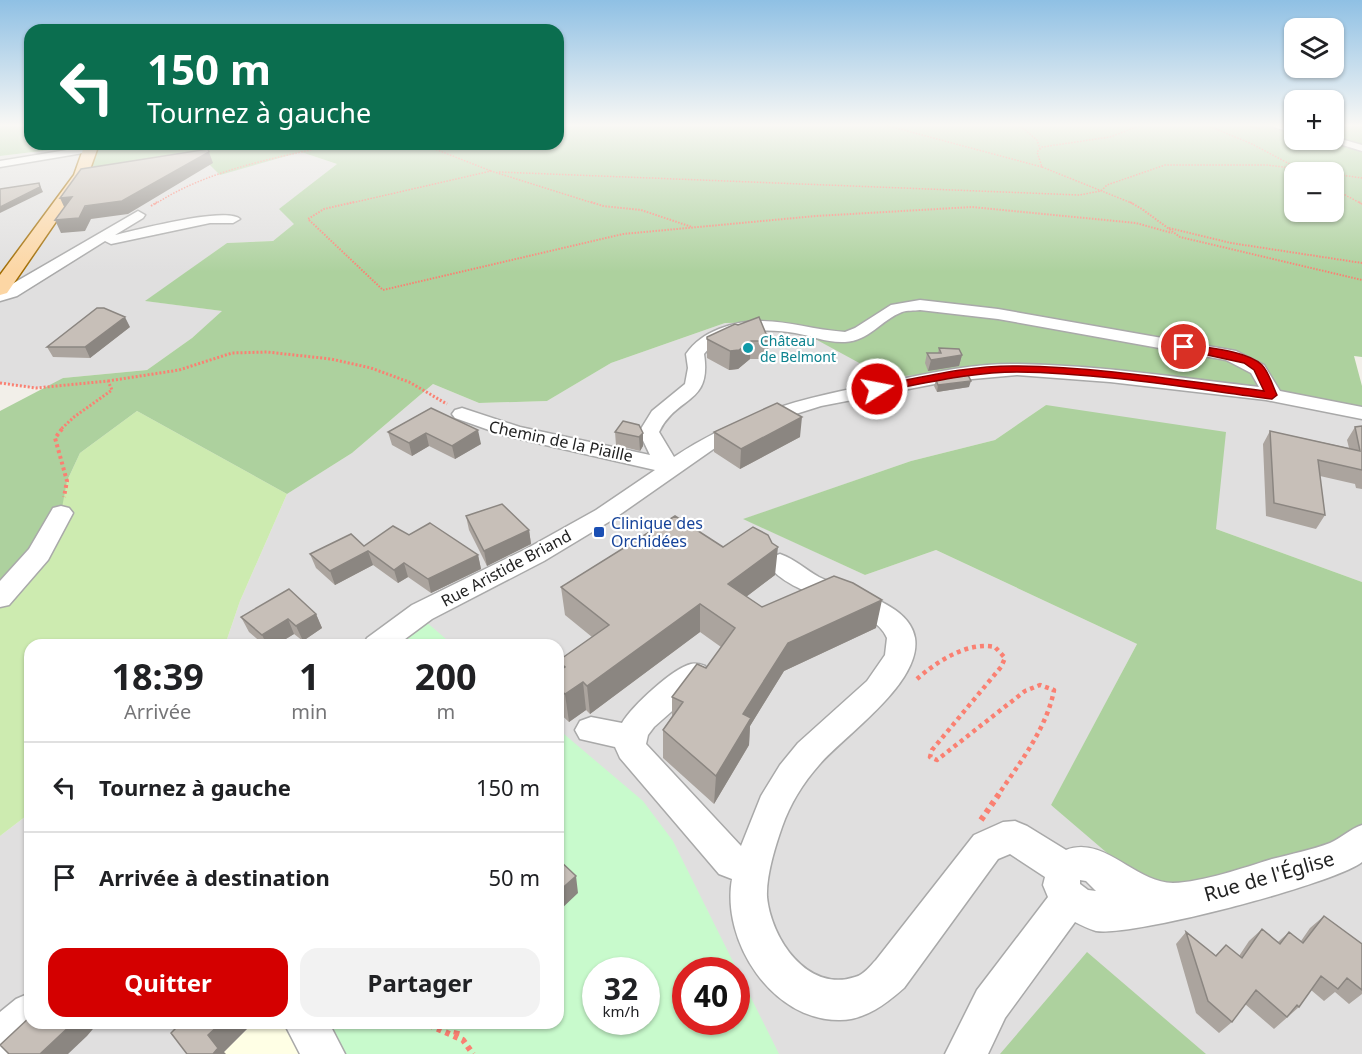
<!DOCTYPE html>
<html lang="fr">
<meta charset="utf-8">
<style>
body{margin:0;font-family:"Noto Sans",sans-serif;background:#f2f2f2;color:#202124;height:100vh;display:flex;flex-direction:column;font-size:22px;white-space:nowrap}
*{box-sizing:border-box;margin:0}
p{font-size:20px;color:#757577}
.icon{flex:none;width:33px;height:33px;fill:none;stroke:currentColor;stroke-width:2;stroke-linecap:round;stroke-linejoin:round}
.map{position:relative;flex:1;overflow:hidden}
.drawer{position:absolute;left:24px;top:639px;width:540px;height:390px;display:flex;flex-direction:column;background:#fff;border-radius:18px;box-shadow:0 2px 4px #0004}
.drawer>*{flex:none}
.banner{position:absolute;left:24px;top:24px;width:540px;height:126px;border-radius:18px;box-shadow:0 2px 4px #0004;background:#0b6e4f;color:#fff;overflow:hidden}
.buttons{position:absolute;left:1284px;top:18px;display:grid;gap:12px}
.buttons a{display:grid;place-items:center;width:60px;height:60px;border-radius:12px;background:#fff;box-shadow:0 2px 4px #0004;font-size:30px}
.speed{position:absolute;left:582px;top:957px;display:flex;gap:12px;font-size:30px;font-weight:700;text-align:center}
.speed>*{display:grid;place-content:center;width:78px;height:78px;border-radius:50%;background:#fff;box-shadow:0 2px 4px #0004;line-height:1}
.speed small{font-size:15px;font-weight:400}
.speed .limit{border:9px solid #d22;background:#fff;color:#111}
.pin{position:absolute;display:grid;place-items:center;width:51px;height:51px;color:#fff;margin:-26px;border:3px solid #fff;border-radius:50%;box-shadow:0 2px 6px #0007}
.me{position:absolute;width:66px;margin:-33px;rotate:79deg;stroke-linejoin:round;filter:drop-shadow(0 0 4px #0008)}
.turn{display:flex;align-items:center;gap:21px;height:126px;padding:0 24px;font-size:27px}
.turn .icon{width:78px;height:78px;stroke-width:2.5}
.turn b{display:block;font-size:42px;line-height:51px}
.eta{display:flex;justify-content:space-evenly;align-items:center;height:102px;text-align:center}
.eta b{font-size:36px;font-weight:700;line-height:42px}
.cta{display:flex;gap:12px;margin-top:auto;padding:12px 24px}
.cta a{flex:1;height:69px;border-radius:18px;background:#d40000;color:#fff;font-size:24px;font-weight:700;line-height:69px;text-align:center}
.cta a+a{background:#f2f2f2;color:#202124}
ul{padding:0;list-style:none}
li{display:flex;align-items:center;gap:18px;height:90px;padding:0 24px;border-top:2px solid #e0e0e0}
li div{flex:1}
li b{display:block;font-size:22px}
li em{font-style:normal}
.map>svg:first-child{display:block}
</style>
<div class="map">
<svg width="1362" height="1054" viewBox="0 0 1362 1054">
<rect width="100%" height="100%" fill="#f2efe9"/>
<!-- residential -->
<path fill="#e0dfdf" fill-rule="evenodd" d="M92,145L205,160L275,157L301,152L337,164L280,209L295,224L273,241L227,243L146,301L223,311L192,338L147,370L63,378L51,386L36,388L0,383V156Z
M784,322L829,345L970,372L1058,371L1362,413V582L1216,529L1046,405L995,440L911,461L744,519L865,575L936,550L1137,644L1051,806L1362,841V1054H0V836L30,813V1023H558V645H225L240,601L287,494L352,453L433,384L479,403L547,401L611,363L725,323ZM596,970H646V1022H596ZM686,970H736V1022H686Z"/>
<!-- education -->
<path fill="#ffffe5" d="M253,1023H305L324,1054H222Z"/>
<!-- grass -->
<path fill="#cdebb0" d="M137,411L287,494L240,601L225,645H30V813L0,836V598L67,481L80,453Z"/>
<!-- forest -->
<path fill="#add19e" fill-rule="evenodd" d="M0,124H30V144H558V124H1294V140H1334V124H1362V357L1354,356L1362,386V413L1110,376L970,372L885,377L784,322L725,323L611,363L547,401L479,403L433,384L352,453L287,494L137,411L80,453L67,481L61,513L0,598V411L63,378L147,370L192,338L222,311L145,301L227,243L273,241L294,224L279,209L337,164L301,152L220,175L205,160L76,182L92,145L0,156ZM1294,172H1334V212H1294Z
M1046,405L1226,432L1216,529L1362,582V841L1225,891L1150,882L1127,870L1051,805L1137,644L936,550L865,575L743,519L911,461L995,440Z
M1087,952L1206,1054H1000Z"/>
<!-- park -->
<path fill="#c8facc" fill-rule="evenodd" d="M417,614L453,645H377Z
M558,729L643,801L673,841L779,1054H324L305,1023H558ZM596,970H646V1022H596ZM686,970H736V1022H686Z"/>
<g fill="none" stroke-linecap="round" stroke-linejoin="round">
<defs>
<path id="minor" d="M1269,124L1294,127V133L1270,126Z
M1334,137L1362,145V151L1326,140H1334Z
M91,146L96,149L95,151L0,167V161Z
M138,211L145,215L143,218L115,235C136,230 227,206 240,219L233,223H210L111,244L105,241L17,296L0,301V291Z
M920,300L998,309L1236,351L1264,365L1280,391L1362,407V419L1266,400L1110,382L1017,375L950,381L821,406L767,423L715,448L612,520L544,561L432,619L397,645H363L367,638L412,605L526,549L596,510L655,470L506,436L455,418L452,414L455,410L462,408L520,427L650,455L639,432L652,411L685,384L688,368L686,354C695,341 705,335 719,329C765,311 799,329 845,332L855,328L891,305ZM920,310L998,319L1226,360L1251,373L1259,387C1180,378 1099,365 1018,364C979,363 939,371 901,379C818,395 745,409 674,457L659,432C677,395 712,405 704,354C724,329 766,328 795,333C812,336 827,343 845,342C869,341 881,320 902,312C907,310 914,311 920,310Z
M61,506L69,508L73,513L48,560L9,605L0,607V581L29,549L53,508Z
M780,554C795,559 806,570 819,577C847,591 909,601 915,638C922,683 845,735 819,765C803,783 790,804 782,827C775,847 766,876 767,897C771,938 807,993 855,977C864,975 870,966 876,960L974,835L1003,822L1015,821L1027,826L1066,850C1104,835 1135,883 1173,883C1203,882 1243,868 1272,859C1291,854 1312,850 1330,843C1341,838 1350,829 1362,825V862C1334,884 1132,937 1096,931C1089,929 1081,925 1075,922L1005,1018L988,1054H945L977,990L1048,897L1043,885L1045,877L1010,854L998,859L904,988C886,1004 865,1020 840,1020C772,1021 721,941 732,879L719,874L620,758L615,747L580,739L575,730L580,721L591,717L622,723C632,706 673,668 691,664C697,663 700,664 705,666L710,674L705,682L654,727L648,735L646,744L741,846L761,796L780,765L798,743L867,681L885,655L887,638C873,603 790,600 767,563L771,557ZM1080,880L1086,881L1096,891L1088,890L1080,884Z
M30,993V1023H46L44,1027L16,1054H0V1012L16,999Z
M284,1023H329L345,1054H300Z"/>
<path id="major" d="M85,144H99L88,175L7,293L0,295V275L74,175Z"/>
</defs>
<!-- minor casing -->
<use href="#minor" stroke="#a9a9a9" stroke-width="3"/>
<!-- major casing -->
<use href="#major" stroke="#a06b00" stroke-width="3"/>
<!-- path-far5 -->
<path stroke="#fa8072" stroke-width="1.5" stroke-dasharray="1.5 1.5" stroke-linecap="butt" d="M881,124L1042,167L1037,152L1042,147L1110,137L1144,124
M1018,124L1037,140L1040,149
M1204,124L1252,144L1299,169
M1241,124L1261,129
M422,144L491,171
M1042,167L1134,204
M499,172L1079,195L1101,191L1107,185L1165,165H1267L1323,172
M1334,174L1362,178
M1334,189L1362,204
M155,204C210,169 275,158 338,144
M347,204L491,171L596,204"/>
<!-- path-far4 -->
<path stroke="#fa8072" stroke-width="2" stroke-dasharray="1.5 1.5" stroke-linecap="butt" d="M354,202L324,209L308,219L383,290L623,234L816,216L972,207L1136,223L1172,233
M591,202L603,206L641,210L692,227
M1130,202L1142,209L1180,237L1362,280
M1359,202L1362,204
M151,206L157,202
M1169,228L1231,243L1362,263"/>
<!-- path-far3 -->
<path stroke="#fa8072" stroke-width="3" stroke-dasharray="2 2" stroke-linecap="butt" d="M108,381L179,370L232,353L267,352L331,359L371,368L409,382L447,404
M0,383L36,388L108,381L112,390L74,417L60,430"/>
<!-- path-far2 -->
<path stroke="#fa8072" stroke-width="4" stroke-dasharray="3 3" stroke-linecap="butt" d="M62,429L55,438L67,481L64,497"/>
<!-- path-far1 -->
<path stroke="#fa8072" stroke-width="4.5" stroke-dasharray="4 4" stroke-linecap="butt" d="M917,679C936,662 968,641 995,647L1005,658L1001,667L932,750L930,757L937,760L1025,691L1040,685L1054,690C1047,728 1019,764 998,795"/>
<!-- path -->
<path stroke="#fa8072" stroke-width="6" stroke-dasharray="4.5 4.5" stroke-linecap="butt" d="M981,820L999,794
M429,1025L463,1040L473,1054
M456,1035L459,1023"/>
<!-- minor -->
<use href="#minor" fill="#fff" fill-rule="evenodd"/>
<!-- major -->
<use href="#major" fill="#fcd6a4" fill-rule="evenodd"/>
</g>
<!-- wall -->
<path fill="#aba49e" d="M130,327L90,358L53,357L47,347Z
M707,337L769,341L767,359H750L738,369L729,370L707,358Z
M939,348L962,355L959,366L928,371L925,363L927,353H938Z
M936,380L969,387L937,392L934,386Z
M431,408L481,444L455,459L429,446L412,456L392,445L388,432Z
M1362,426V489L1356,488L1355,484L1320,476L1325,515L1316,529L1266,516L1263,444L1270,431L1349,448L1347,440L1355,427Z
M615,432L643,433V446L640,451L616,445Z
M714,432L800,437L740,469L714,452Z
M466,516L529,530L531,544L487,566L469,530Z
M409,535L478,555L481,569L431,593L408,577L398,583L373,565L335,585L316,568L310,554L364,546Z
M723,547L775,575L746,597L762,607L876,628L784,671L750,726L749,745L714,804L663,758V730L672,716V697L706,668L721,647L700,632L590,714L586,710L569,722L558,712V672L559,671L558,661L592,637L565,615L561,587Z
M316,614L322,628L303,641L294,634L276,645H264L249,632L241,617Z
M1324,916L1362,944V994L1349,1004L1335,992L1324,1001L1311,990L1299,1007L1274,1029L1245,1004L1232,1022L1219,1033L1196,1013L1176,944L1186,932L1215,956L1226,945L1239,956L1249,941L1262,929L1278,942L1289,932L1301,941L1310,928Z"/>
<!-- shaded-wall -->
<path fill="#8b8681" d="M209,152L213,163L128,214L91,219L85,231L61,233L55,220Z
M39,183L43,192L0,213V207Z
M72,197L66,211L60,198Z
M125,317L130,327L90,358L85,347Z
M751,341L750,359L738,369L729,370L730,351Z
M962,355L959,366L928,371L931,360Z
M971,381L969,387L937,392L938,385Z
M802,417L800,437L740,469L741,449Z
M478,430L481,444L455,459L452,446Z
M426,433L429,446L412,456L409,443Z
M643,433V446L640,451L639,437Z
M529,530L531,544L487,566L484,551Z
M778,547L775,575L726,612L728,584Z
M368,551L373,565L335,585L330,571Z
M478,555L481,569L431,593L428,579Z
M404,563L408,577L398,583L394,570Z
M882,600L876,628L784,671L750,726L749,745L714,804L716,776L743,714L788,643Z
M700,604V632L590,714L587,686Z
M316,614L322,628L303,641L296,626Z
M288,619L294,634L276,645H267L262,635Z
M583,682L586,710L569,722L565,694Z
M576,876L578,893L558,912V892Z
M73,1023H98L87,1036L68,1054H40Z
M221,1023H253L224,1052L226,1054H213L208,1035Z"/>
<!-- building -->
<path fill="#c7bfb8" stroke="#8b8681" stroke-width="1.5" d="M208,149L209,152L122,201L85,206L79,218L55,220L72,197L60,198L81,169Z
M39,183L40,187L0,207V189Z
M97,308H104L125,317L85,347H47Z
M759,317L769,341H751L739,350L730,351L707,339V337L735,324L738,325Z
M939,348L959,349L962,355L931,360L927,353H941Z
M968,375L971,381L938,385L936,380L952,377Z
M777,403L802,417L741,449L714,432Z
M431,408L478,430L452,446L426,433L409,443L388,432Z
M623,421L639,425L643,433L639,437L615,432Z
M1362,426V470L1318,460L1325,515L1274,503L1270,431L1360,451L1355,427Z
M502,504L529,530L484,551L466,516Z
M675,516L723,547L753,527L768,535L772,543L778,547L728,584L762,607L834,576L853,583L882,600L788,643L743,714L751,718L716,776L663,730L683,702L672,697L697,664L706,668L735,628L700,604L587,686L583,682L565,694L558,688V672L565,667L558,661L609,625L561,587Z
M430,523L478,555L428,579L404,563L394,570L368,551L330,571L310,554L351,534L364,546L393,526L409,535Z
M289,589L316,614L296,626L288,619L262,635L241,617Z
M558,859L576,876L558,892Z
M1324,916L1362,944V990L1347,978L1338,989L1321,976L1299,1007L1297,1005L1287,1017L1256,990L1232,1022L1208,1001L1186,932L1216,956L1226,945L1242,958L1262,929L1280,944L1289,932L1303,943Z
M30,1017V1023H73L40,1054H9L0,1045Z
M181,1023H221L208,1035L218,1048L213,1054H187L171,1033Z"/>
<!-- sky -->
<linearGradient id="sky" x2="0" y2="1"><stop stop-color="#8fc0e4"/><stop offset="0.46" stop-color="#f9f8f5"/><stop offset="1" stop-color="#f9f8f5" stop-opacity="0"/></linearGradient>
<rect width="1362" height="272" fill="url(#sky)"/>
<!-- route -->
<path fill="#d40000" stroke="#8a0000" stroke-width="1.5" d="M1184,344C1205,348 1246,350 1262,365C1269,372 1273,387 1277,395L1272,399C1188,388 1102,373 1017,372C970,372 923,384 877,392L872,389L877,386C923,377 971,365 1018,366C1100,367 1183,381 1264,391L1254,370L1244,363L1180,349L1179,347Z"/>
<!-- markers -->
<circle fill="#0f9aa8" stroke="#fff" stroke-width="2" cx="748" cy="348" r="6"/>
<rect fill="#1a4fb4" stroke="#fff" stroke-width="2" x="593" y="526" width="12" height="12" rx="3"/>
<g text-anchor="middle" dominant-baseline="central" stroke-width="4.5" stroke-linejoin="round" paint-order="stroke">
<!-- far-culture labels -->
<g font-size="14" fill="#0d838f" stroke="#fff" text-anchor="start">
<text x="760" y="340">Château<tspan x="760" dy="16">de Belmont</tspan></text>
</g>
<!-- street labels -->
<g font-size="16" fill="#222" stroke="#fff">
<text transform="translate(561 441) rotate(12)">Chemin de la Piaille</text>
<text transform="translate(506 568) rotate(-28)">Rue Aristide Briand</text>
</g>
<!-- transit labels -->
<g font-size="16" fill="#164399" stroke="#fff" text-anchor="start">
<text x="611" y="523">Clinique des<tspan x="611" dy="18">Orchidées</tspan></text>
</g>
<!-- near-street labels -->
<g font-size="20" fill="#222" stroke="#fff">
<text transform="translate(1269 876) rotate(-16)">Rue de l'Église</text>
</g>
</g>
</svg>
<div class="buttons">
<a><svg class="icon" aria-label="layers" viewBox="0 0 24 24"><path d="M12 4l9 5-9 5-9-5zM3 14l9 5 9-5"/></svg></a>
<a>+</a>
<a>−</a>
</div>
<div class="speed"><div>32<small>km/h</small></div><div class="limit">40</div></div>
<div class="pin" style="left:1184px;top:347px;background:#d93025"><svg class="icon" aria-label="arrive" viewBox="0 0 24 24"><path d="M6 21V4h12l-3 4 3 4H6"/></svg></div>
<svg class="me" style="left:877px;top:389px" viewBox="-20 -20 40 40"><circle r="17" fill="#d40000" stroke="#fff" stroke-width="3"/><path d="M0-11L8 9 0 5-8 9z" fill="#fff"/></svg>
<div class="banner">
<div class="turn"><svg class="icon" aria-label="left" viewBox="0 0 24 24"><path d="M17 20v-9H6M10 6l-5 5 5 5"/></svg><div><b>150 m</b>Tournez à gauche</div></div>
</div>
<section class="drawer">
<div class="eta">
<div><b>18:39</b><p>Arrivée</p></div>
<div><b>1</b><p>min</p></div>
<div><b>200</b><p>m</p></div>
</div>
<ul>
<li><svg class="icon" aria-label="left" viewBox="0 0 24 24"><path d="M17 20v-9H6M10 6l-5 5 5 5"/></svg><div><b>Tournez à gauche</b></div><em>150 m</em></li>
<li><svg class="icon" aria-label="arrive" viewBox="0 0 24 24"><path d="M6 21V4h12l-3 4 3 4H6"/></svg><div><b>Arrivée à destination</b></div><em>50 m</em></li>
</ul>
<div class="cta"><a>Quitter</a><a>Partager</a></div>
</section>
</div>
